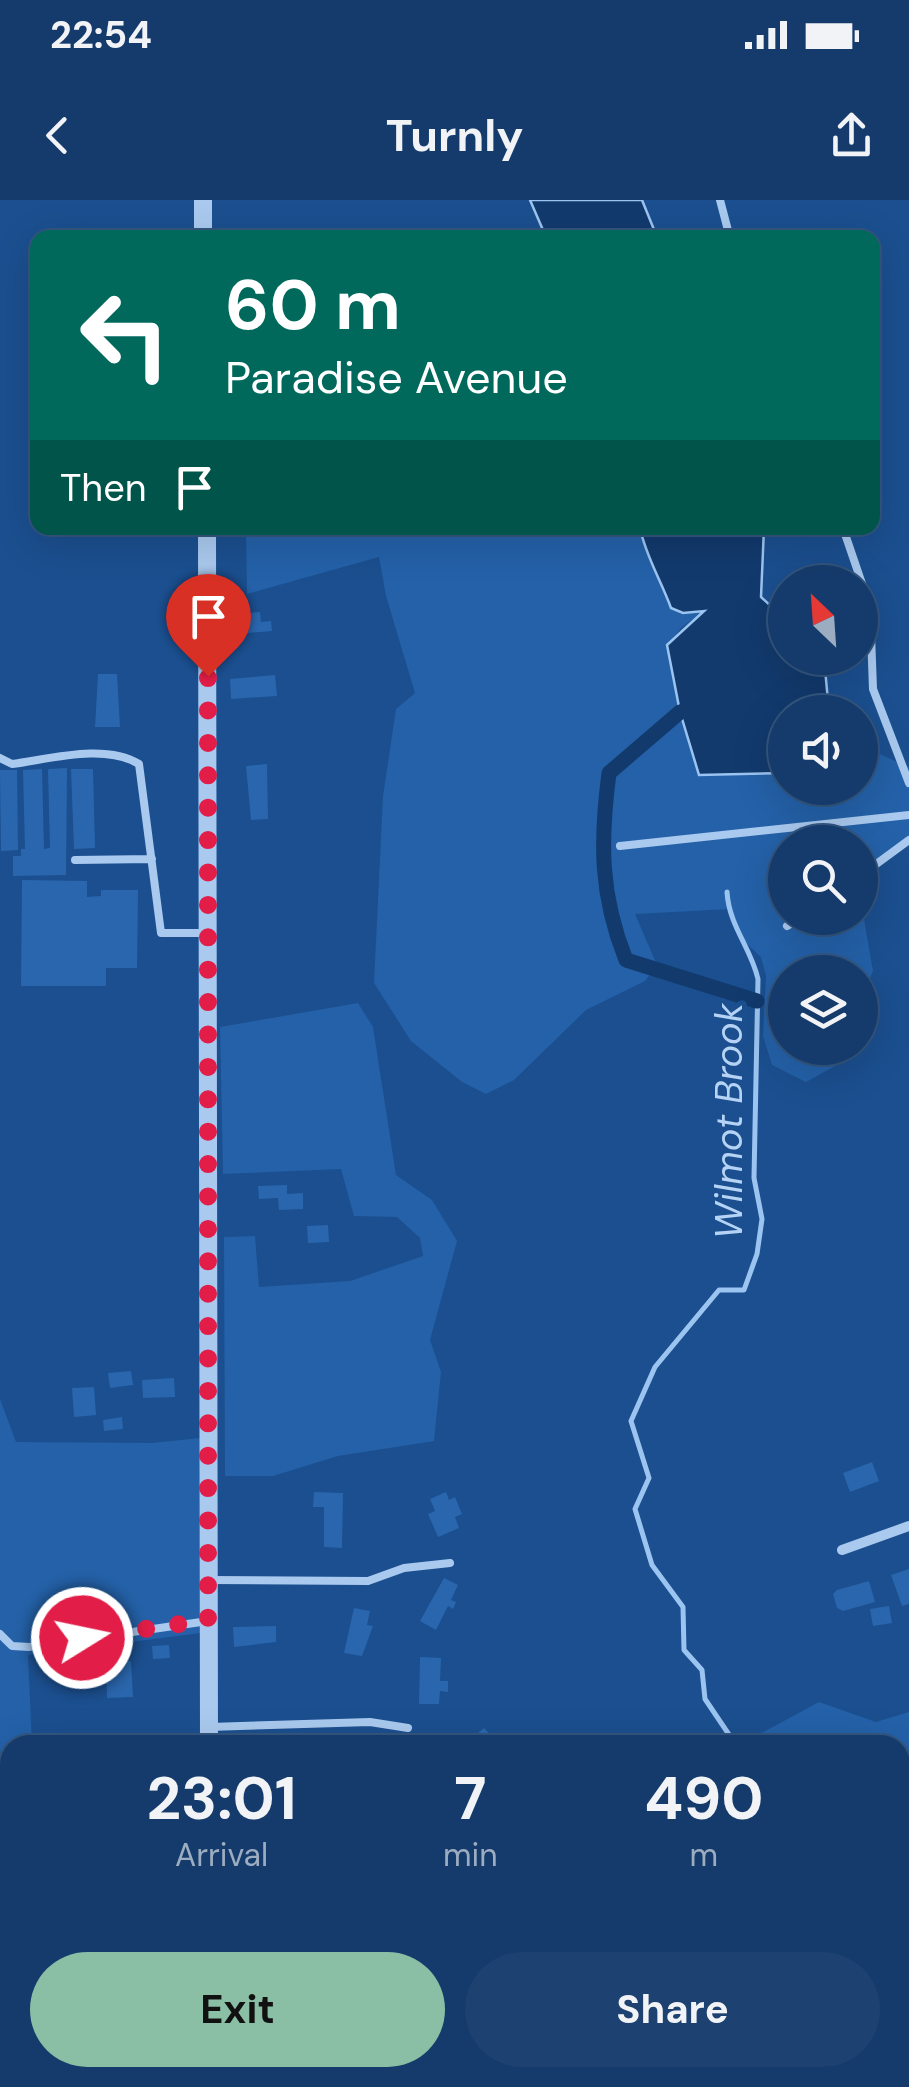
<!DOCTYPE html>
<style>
body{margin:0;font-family:"DM Sans",sans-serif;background:#1d4271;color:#f1f3f6;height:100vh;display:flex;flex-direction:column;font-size:38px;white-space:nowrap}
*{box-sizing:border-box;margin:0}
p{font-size:32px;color:#9dadc1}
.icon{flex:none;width:55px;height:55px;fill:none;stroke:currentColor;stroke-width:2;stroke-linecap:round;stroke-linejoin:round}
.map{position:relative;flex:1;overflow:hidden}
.sheet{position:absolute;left:0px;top:1535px;width:910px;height:352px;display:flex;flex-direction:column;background:#143b6b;border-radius:30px 30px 0 0;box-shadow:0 10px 40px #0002,0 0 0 2px #33557e}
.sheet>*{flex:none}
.hud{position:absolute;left:30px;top:30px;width:850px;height:305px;border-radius:20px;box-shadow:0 10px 40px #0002,0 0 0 2px #33557e;background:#00695c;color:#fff;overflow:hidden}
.needle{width:65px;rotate:335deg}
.controls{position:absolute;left:768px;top:365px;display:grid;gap:20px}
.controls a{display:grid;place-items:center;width:110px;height:110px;border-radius:50%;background:#143b6b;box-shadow:0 10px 40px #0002,0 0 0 2px #33557e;font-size:50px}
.pin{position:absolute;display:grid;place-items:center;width:85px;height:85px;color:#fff;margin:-102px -42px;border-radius:50% 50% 50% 0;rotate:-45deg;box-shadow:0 0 10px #0007}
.pin .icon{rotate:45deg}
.me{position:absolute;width:110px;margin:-55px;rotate:80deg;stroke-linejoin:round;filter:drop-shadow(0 0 8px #0008)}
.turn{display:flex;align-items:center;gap:35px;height:210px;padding:0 30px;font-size:45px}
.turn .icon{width:130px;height:130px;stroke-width:2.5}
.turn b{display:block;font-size:70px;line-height:85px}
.then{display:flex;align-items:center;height:95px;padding:0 30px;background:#0003;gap:20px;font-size:38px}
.eta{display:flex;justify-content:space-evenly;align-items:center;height:170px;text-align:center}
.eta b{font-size:60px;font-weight:700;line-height:70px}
.primary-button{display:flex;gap:20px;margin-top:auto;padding:20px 30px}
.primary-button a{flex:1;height:115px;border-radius:60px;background:#8abfa5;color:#111;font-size:40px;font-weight:700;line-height:115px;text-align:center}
.primary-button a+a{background:#1d4271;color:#f1f3f6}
.status{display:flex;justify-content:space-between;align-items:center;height:70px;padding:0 50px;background:#143b6b;direction:ltr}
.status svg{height:28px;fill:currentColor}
header{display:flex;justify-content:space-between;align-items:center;height:130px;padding:0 30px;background:#143b6b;font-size:45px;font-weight:700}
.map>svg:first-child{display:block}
</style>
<div class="status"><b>22:54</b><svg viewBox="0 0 49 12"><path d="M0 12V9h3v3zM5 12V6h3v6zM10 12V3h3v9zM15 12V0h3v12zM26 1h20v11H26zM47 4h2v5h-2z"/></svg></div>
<header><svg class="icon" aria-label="back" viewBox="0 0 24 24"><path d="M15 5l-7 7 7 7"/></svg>Turnly<svg class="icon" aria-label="share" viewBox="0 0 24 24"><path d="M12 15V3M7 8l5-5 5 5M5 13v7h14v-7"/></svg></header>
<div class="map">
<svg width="909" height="1887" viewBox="0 0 909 1887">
<rect width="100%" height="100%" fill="#1b4f8f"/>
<!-- green -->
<path fill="#2461a8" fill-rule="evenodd" d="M246,328H640C646,357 661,380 671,408L706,410L682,427L667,445L680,512L699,575L785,573V588H860V549L866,548L909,567V637L868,667L861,702L873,771L860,801V772H785V848H841L835,866L806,882L772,865L763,836L766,776L761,757L743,740L731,709L635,714L657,765L645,781L586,810L514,880L486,894L462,882L411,841L374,783L383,596L396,509L415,493L386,396L379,357L247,394ZM785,642H860V718H785Z
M358,803L373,827L396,975L432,1000L457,1041L430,1140L441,1172L434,1241L338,1256L273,1276H225L224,1037L255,1036L259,1087L350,1081L423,1056L420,1038L397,1017L354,1016L341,969L223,974L220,827Z
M0,1199L16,1242L152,1243L200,1238L201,1433L28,1455L32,1545H10V1593L0,1578Z
M819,1502L876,1522L909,1512V1887H538L528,1878H900V1545H739Z"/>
<!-- water -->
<path fill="#123a6d" stroke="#9cc4f0" stroke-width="2.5" d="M530,0H642L657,37H546Z
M640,328H764L761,397L785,419V458H824L829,512H785V573L699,575L680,512L667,445L704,411L683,413L671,408C661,380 646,357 640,328Z"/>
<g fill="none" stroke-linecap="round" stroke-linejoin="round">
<!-- stream -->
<path stroke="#9cc4f0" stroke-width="5" d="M727,692C729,726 751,748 758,779L754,978L762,1019L757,1054L744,1090H719L655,1167L631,1221L649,1278L635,1309L652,1365L683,1407L684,1450L702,1470L705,1499L736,1545
M0,1676L10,1681
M900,1780L909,1796
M200,1878L207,1881
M225,1884L236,1887"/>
<!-- canal -->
<path stroke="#123a6d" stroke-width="15" d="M695,507L680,512L609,573C600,642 600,695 626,760L757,801"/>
</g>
<!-- building -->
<path fill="#2a66ad" d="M248,407L249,413L260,412L261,422L271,421L272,431L237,434L235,409Z
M98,474H117L120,527H95Z
M275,475L277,496L231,499L230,479Z
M267,564L268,619L251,620L246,566Z
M67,568L66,675L13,676V656H21V649H25L23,570L42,569L44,649L50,648L48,569Z
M71,569H93L95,648L74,649Z
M0,570H17L18,650L1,651Z
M22,680L87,681V697L101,696V690H138L137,768H106V786H21Z
M287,985V994L303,993V1009L279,1010L278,998L259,999L258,986Z
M328,1025L329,1042L308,1043L307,1026Z
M131,1171L133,1185L110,1188L108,1173Z
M174,1178L175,1197L143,1198L142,1180Z
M94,1187L96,1215L74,1217L72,1188Z
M122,1217L123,1229L104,1231L103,1220Z
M872,1262L879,1281L850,1292L843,1273Z
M314,1292L343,1293L342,1348L324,1347V1307H313Z
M446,1292L449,1300L455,1297L462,1314L455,1317L459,1328L438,1337L428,1314L435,1311L430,1299Z
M909,1369V1404L902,1406L891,1375Z
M444,1378L458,1385L451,1400L456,1402L453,1409L448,1406L436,1430L420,1421Z
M869,1381L875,1402L843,1411L837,1408L833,1394L837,1390Z
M889,1406L892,1423L873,1426L870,1409Z
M354,1408L370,1411L367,1425L373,1426L362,1456L344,1453Z
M276,1426V1442L234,1447L233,1427Z
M169,1445L170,1458L153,1459L152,1446Z
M420,1457L441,1458L440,1481H448V1492L440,1491L439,1504H419Z
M131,1461L133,1497L107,1498L106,1462Z
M484,1528L500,1545H467L466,1543Z"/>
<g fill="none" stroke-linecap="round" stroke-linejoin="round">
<!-- service -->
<path stroke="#a9c9ee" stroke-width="8" d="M720,0L730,38
M843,328L870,407L873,489L909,583
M0,558L12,564C50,559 105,543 139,564L161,733H208
M620,646L909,615
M75,660L152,659
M860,676L909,640
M787,726L800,718
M208,1380L368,1381L404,1368L450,1363
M0,1434L12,1446L29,1447L208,1421
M209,1527L370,1522L408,1528"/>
<!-- minor -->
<path stroke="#a9c9ee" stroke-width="10" d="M842,1350L909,1326
M0,1851L10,1854
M82,1878L111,1887"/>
<!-- tertiary -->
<path stroke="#a9c9ee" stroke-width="18" d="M203,38V0
M207,328L209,1545
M216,1887L217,1878"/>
</g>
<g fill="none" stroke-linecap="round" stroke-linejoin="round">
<!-- route -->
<path stroke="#e11d48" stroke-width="18" stroke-dasharray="0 32.4" d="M82,1438L208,1420V476"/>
</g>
<g text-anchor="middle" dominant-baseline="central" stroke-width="10" stroke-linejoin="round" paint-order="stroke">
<!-- water labels -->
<g font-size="38" font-style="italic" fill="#b5d3f5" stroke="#1b4f8f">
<text transform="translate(729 921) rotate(-90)">Wilmot Brook</text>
</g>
</g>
</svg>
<div class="controls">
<a><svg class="needle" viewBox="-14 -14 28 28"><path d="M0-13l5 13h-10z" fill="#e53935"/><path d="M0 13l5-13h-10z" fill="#9dadc1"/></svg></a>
<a><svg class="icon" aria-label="sound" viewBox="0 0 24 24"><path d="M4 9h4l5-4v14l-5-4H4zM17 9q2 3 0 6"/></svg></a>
<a><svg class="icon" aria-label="search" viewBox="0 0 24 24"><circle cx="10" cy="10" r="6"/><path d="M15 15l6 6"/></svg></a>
<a><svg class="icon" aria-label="layers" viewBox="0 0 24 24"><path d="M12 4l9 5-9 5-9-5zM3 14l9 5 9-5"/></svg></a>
</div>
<div class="pin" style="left:208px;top:476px;background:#d93025"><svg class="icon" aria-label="arrive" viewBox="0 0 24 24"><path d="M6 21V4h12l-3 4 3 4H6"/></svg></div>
<svg class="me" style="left:82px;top:1438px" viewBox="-20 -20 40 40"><circle r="17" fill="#e11d48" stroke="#fff" stroke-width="3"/><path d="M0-11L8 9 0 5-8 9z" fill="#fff"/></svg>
<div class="hud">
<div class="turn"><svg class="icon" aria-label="left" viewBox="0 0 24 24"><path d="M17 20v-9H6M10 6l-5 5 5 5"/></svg><div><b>60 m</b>Paradise Avenue</div></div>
<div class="then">Then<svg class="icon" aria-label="arrive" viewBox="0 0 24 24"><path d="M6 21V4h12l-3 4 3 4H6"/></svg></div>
</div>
<section class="sheet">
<div class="eta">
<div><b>23:01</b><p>Arrival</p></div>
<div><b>7</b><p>min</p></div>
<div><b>490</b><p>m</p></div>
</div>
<div class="primary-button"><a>Exit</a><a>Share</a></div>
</section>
</div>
